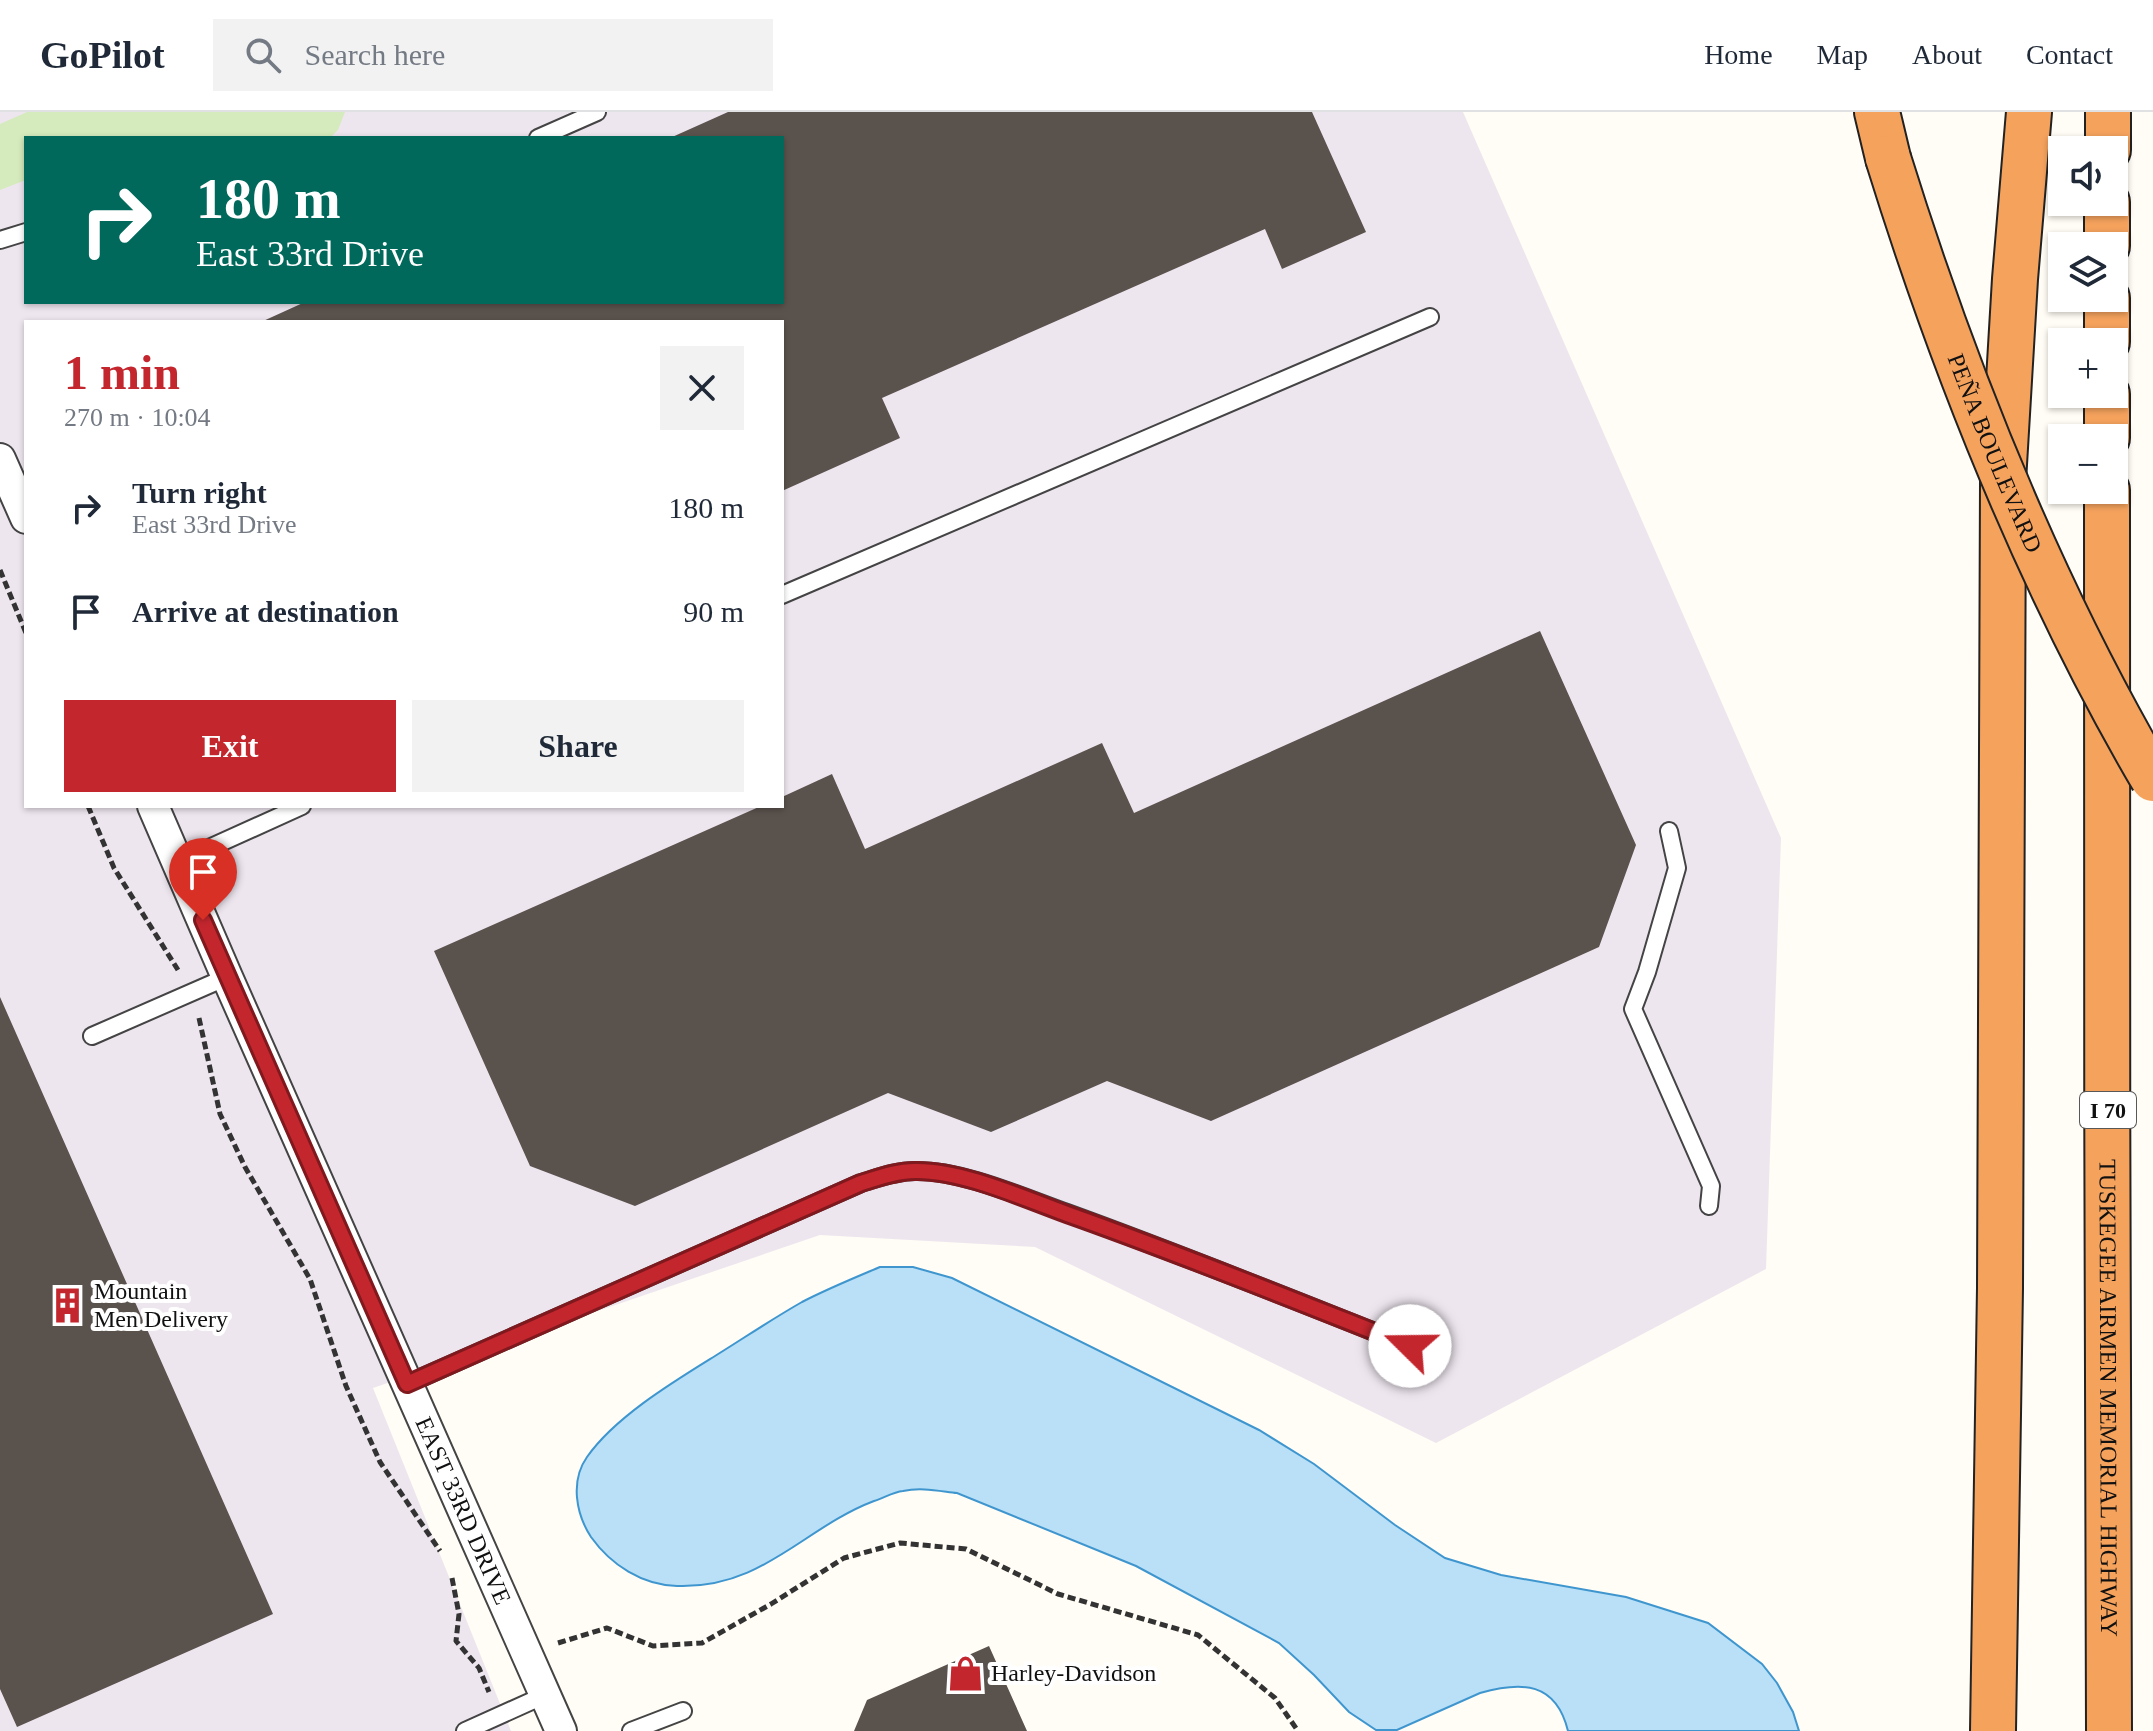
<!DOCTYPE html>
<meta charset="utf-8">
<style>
body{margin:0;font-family:"Times New Roman",serif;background:#f2f2f3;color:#1f2937;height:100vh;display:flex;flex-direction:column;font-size:30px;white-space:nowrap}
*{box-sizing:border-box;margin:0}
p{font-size:26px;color:#747a83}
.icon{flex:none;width:44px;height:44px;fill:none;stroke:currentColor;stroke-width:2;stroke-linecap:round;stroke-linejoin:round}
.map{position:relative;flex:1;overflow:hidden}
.sheet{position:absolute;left:24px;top:208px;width:760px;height:488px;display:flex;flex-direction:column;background:#fff;border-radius:0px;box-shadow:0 2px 6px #0004}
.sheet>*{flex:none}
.hud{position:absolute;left:24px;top:24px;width:760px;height:168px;border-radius:0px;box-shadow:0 2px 6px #0004;background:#00695c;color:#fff;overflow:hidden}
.buttons{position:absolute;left:2048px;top:24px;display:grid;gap:16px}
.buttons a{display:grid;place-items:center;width:80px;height:80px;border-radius:0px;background:#fff;box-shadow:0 2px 6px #0004;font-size:40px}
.pin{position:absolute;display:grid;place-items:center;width:68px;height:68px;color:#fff;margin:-82px -34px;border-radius:50% 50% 50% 0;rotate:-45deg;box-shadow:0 0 8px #0007}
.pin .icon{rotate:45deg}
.me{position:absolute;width:88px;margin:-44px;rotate:292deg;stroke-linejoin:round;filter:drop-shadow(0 0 6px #0008)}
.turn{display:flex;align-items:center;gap:28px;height:168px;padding:0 40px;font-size:36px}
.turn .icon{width:104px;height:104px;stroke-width:2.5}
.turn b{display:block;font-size:56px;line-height:68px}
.round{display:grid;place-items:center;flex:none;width:84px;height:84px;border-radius:0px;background:#f2f2f3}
.summary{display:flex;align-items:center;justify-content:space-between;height:136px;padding:0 40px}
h1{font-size:48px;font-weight:700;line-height:60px;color:#c4262e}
.button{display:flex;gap:16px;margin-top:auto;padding:16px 40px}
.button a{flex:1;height:92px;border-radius:0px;background:#c4262e;color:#fff;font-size:32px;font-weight:700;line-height:92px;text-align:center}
.button a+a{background:#f2f2f3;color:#1f2937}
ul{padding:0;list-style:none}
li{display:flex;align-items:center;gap:24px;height:104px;padding:0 40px}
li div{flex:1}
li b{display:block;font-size:30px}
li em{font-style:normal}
header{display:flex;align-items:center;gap:48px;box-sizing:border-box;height:112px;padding:0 40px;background:#fff;border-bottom:2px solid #e0e1e3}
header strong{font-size:38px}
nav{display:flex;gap:44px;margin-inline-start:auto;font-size:28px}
.search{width:560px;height:72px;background:#f2f2f3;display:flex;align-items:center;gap:20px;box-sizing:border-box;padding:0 28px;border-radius:0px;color:#747a83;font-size:30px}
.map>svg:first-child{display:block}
</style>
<header>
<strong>GoPilot</strong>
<div class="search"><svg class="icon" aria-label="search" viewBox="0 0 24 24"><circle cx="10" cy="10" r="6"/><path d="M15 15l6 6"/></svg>Search here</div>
<nav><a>Home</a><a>Map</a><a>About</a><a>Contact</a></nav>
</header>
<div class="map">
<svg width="2153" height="1619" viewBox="0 0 2153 1619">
<rect width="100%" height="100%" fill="#fffdf5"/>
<!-- industrial -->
<path fill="#eee6ef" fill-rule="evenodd" d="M0,0H1463L1781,726L1766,1157L1436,1331L1035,1135L820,1123L373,1276L511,1619H0ZM26,26H782V190H26ZM26,210H782V694H26Z"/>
<!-- green -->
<path fill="#d5ebbd" d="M27,0H345L338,18L330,26H26V68L0,78V12Z"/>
<!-- water -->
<path fill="#b9e0f7" stroke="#3f96cf" stroke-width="2" d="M880,1155H913L952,1166L1259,1318L1314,1352L1395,1413L1445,1446L1501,1463L1626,1485L1708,1511L1762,1552L1777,1571L1793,1600L1799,1619H1568C1556,1570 1522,1569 1480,1581L1397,1618H1376L1349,1600L1314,1563L1279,1531L1136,1454L957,1381C939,1379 921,1375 903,1379C893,1380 884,1386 874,1389C803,1416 763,1477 677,1474C642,1473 611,1453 591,1425C576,1402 570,1369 587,1345C615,1305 673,1270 715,1244C744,1226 772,1207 802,1190C827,1177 854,1166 880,1155Z"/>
<!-- building -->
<path fill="#5a524d" d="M728,0H1312L1366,120L1282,157L1265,117L882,286L900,326L782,379V210H261L305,190H782V26H670Z
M1540,519L1636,733L1599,835L1211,1009L1107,969L991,1020L888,981L635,1094L530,1054L434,839L761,694H782V685L832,662L865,737L1102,631L1134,701Z
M0,885L273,1502L17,1615L0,1577Z
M989,1534L1027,1619H854L867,1588Z"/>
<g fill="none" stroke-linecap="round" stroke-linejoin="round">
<defs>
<path id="service" d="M538,26L597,0
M0,128L26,120
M782,483L1430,205
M1669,719L1677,756L1647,860L1633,897L1711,1074L1709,1094
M178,750L302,694
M92,924L227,865
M407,1272L861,1071C878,1066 896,1059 915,1059C962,1058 1022,1085 1067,1101C1183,1143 1296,1189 1410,1234
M465,1619L545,1583
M631,1619L683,1599"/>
<g id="minor">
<path d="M0,347L26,406"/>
<path id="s1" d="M153,694L227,865L561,1619"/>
</g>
<g id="motorway">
<path d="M1877,0L1888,46"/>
<path d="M2108,38V0"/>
<path d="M2107,134V90"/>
<path d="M2107,230V186"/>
<path d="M2107,326V282"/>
<path id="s2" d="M2107,378C2105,792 2109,1205 2109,1619"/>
<path d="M1993,1619L2000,1176L2003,369L2015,167L2029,0"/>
</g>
</defs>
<!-- service casing -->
<use href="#service" stroke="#444" stroke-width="20"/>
<!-- minor casing -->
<use href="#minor" stroke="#444" stroke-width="34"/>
<!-- motorway casing -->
<use href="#motorway" stroke="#222" stroke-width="48"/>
<!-- path -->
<path stroke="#333" stroke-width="5" stroke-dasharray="8 4" stroke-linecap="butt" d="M0,458L26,521
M88,694L114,756L178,858
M199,906L220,1002L245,1055L310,1167L346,1274L380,1350L440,1439
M452,1466L459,1502L456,1529L479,1556L489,1580
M558,1531L607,1516L653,1534L702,1531L771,1492L844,1446L900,1431L966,1437L1058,1482L1198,1523L1275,1586L1298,1619"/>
<!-- service -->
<use href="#service" stroke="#fff" stroke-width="16"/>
<!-- minor -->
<use href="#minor" stroke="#fff" stroke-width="30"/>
<!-- motorway -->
<use href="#motorway" stroke="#f5a25d" stroke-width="44"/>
<defs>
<g id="motorway-bridge">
<path id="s3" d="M1888,46C1955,262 2039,472 2153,667"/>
</g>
</defs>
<!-- motorway-bridge casing -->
<use href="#motorway-bridge" stroke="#222" stroke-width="48" stroke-linecap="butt"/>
<!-- motorway-bridge -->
<use href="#motorway-bridge" stroke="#f5a25d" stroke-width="44"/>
</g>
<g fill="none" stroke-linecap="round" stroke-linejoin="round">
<defs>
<path id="route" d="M203,808L407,1272L861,1071C878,1066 896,1059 915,1059C961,1058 1023,1086 1067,1102C1183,1143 1296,1189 1410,1234"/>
</defs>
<!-- route casing -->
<use href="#route" stroke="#7f191e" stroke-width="20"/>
<!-- route -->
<use href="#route" stroke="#c4262e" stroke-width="14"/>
</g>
<!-- icons -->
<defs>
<symbol id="building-bare" viewBox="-9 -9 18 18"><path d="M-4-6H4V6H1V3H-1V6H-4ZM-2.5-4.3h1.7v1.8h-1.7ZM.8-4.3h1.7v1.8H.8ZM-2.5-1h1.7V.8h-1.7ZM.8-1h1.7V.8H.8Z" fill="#c4262e" stroke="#fff" stroke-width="2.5" paint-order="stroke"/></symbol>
<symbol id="shop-bare" viewBox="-9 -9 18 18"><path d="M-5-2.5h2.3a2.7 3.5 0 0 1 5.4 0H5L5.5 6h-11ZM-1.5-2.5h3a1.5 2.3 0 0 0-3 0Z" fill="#c4262e" stroke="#fff" stroke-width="2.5" paint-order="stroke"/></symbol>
</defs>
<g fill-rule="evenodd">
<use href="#building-bare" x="42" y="1168" width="51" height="51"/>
<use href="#shop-bare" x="940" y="1536" width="51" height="51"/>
</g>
<g text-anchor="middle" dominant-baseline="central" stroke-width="8" stroke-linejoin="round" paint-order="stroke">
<!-- shield labels -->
<rect fill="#fff" stroke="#585858" stroke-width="2" x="2080" y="980" width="56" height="36" rx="6"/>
<g font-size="22" font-weight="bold" fill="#111">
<text x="2108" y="998">I 70</text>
</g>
<!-- street labels -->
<g font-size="24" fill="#111" stroke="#fff">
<text stroke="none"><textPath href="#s3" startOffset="314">PEÑA BOULEVARD</textPath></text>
<text stroke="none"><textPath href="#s2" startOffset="908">TUSKEGEE AIRMEN MEMORIAL HIGHWAY</textPath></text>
<text stroke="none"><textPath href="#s1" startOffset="770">EAST 33RD DRIVE</textPath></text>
</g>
<!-- poi labels -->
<g font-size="24" fill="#111" stroke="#fff" text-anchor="start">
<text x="94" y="1179">Mountain<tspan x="94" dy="28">Men Delivery</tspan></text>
<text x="991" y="1561">Harley-Davidson</text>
</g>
</g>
</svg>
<div class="buttons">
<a><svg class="icon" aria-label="sound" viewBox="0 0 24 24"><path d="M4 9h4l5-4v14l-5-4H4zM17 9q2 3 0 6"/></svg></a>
<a><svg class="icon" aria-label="layers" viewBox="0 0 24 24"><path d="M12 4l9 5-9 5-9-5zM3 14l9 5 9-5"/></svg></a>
<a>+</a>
<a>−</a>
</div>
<div class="pin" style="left:203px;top:808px;background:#d93025"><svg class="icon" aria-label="arrive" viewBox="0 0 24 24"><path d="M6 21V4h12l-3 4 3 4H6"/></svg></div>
<svg class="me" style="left:1410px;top:1234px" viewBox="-20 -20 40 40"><circle r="19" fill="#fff"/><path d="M0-13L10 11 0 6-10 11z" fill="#c4262e"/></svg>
<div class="hud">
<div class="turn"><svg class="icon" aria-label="right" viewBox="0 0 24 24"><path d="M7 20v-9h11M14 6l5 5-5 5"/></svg><div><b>180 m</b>East 33rd Drive</div></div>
</div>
<section class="sheet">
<div class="summary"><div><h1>1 min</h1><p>270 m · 10:04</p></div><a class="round"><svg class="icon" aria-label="close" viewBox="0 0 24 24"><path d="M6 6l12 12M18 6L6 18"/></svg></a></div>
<ul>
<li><svg class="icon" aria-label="right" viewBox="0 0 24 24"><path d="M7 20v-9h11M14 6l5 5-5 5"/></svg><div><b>Turn right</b><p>East 33rd Drive</p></div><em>180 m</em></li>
<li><svg class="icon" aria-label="arrive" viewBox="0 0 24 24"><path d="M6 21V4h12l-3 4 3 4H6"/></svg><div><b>Arrive at destination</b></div><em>90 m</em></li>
</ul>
<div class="button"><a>Exit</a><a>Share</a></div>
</section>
</div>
